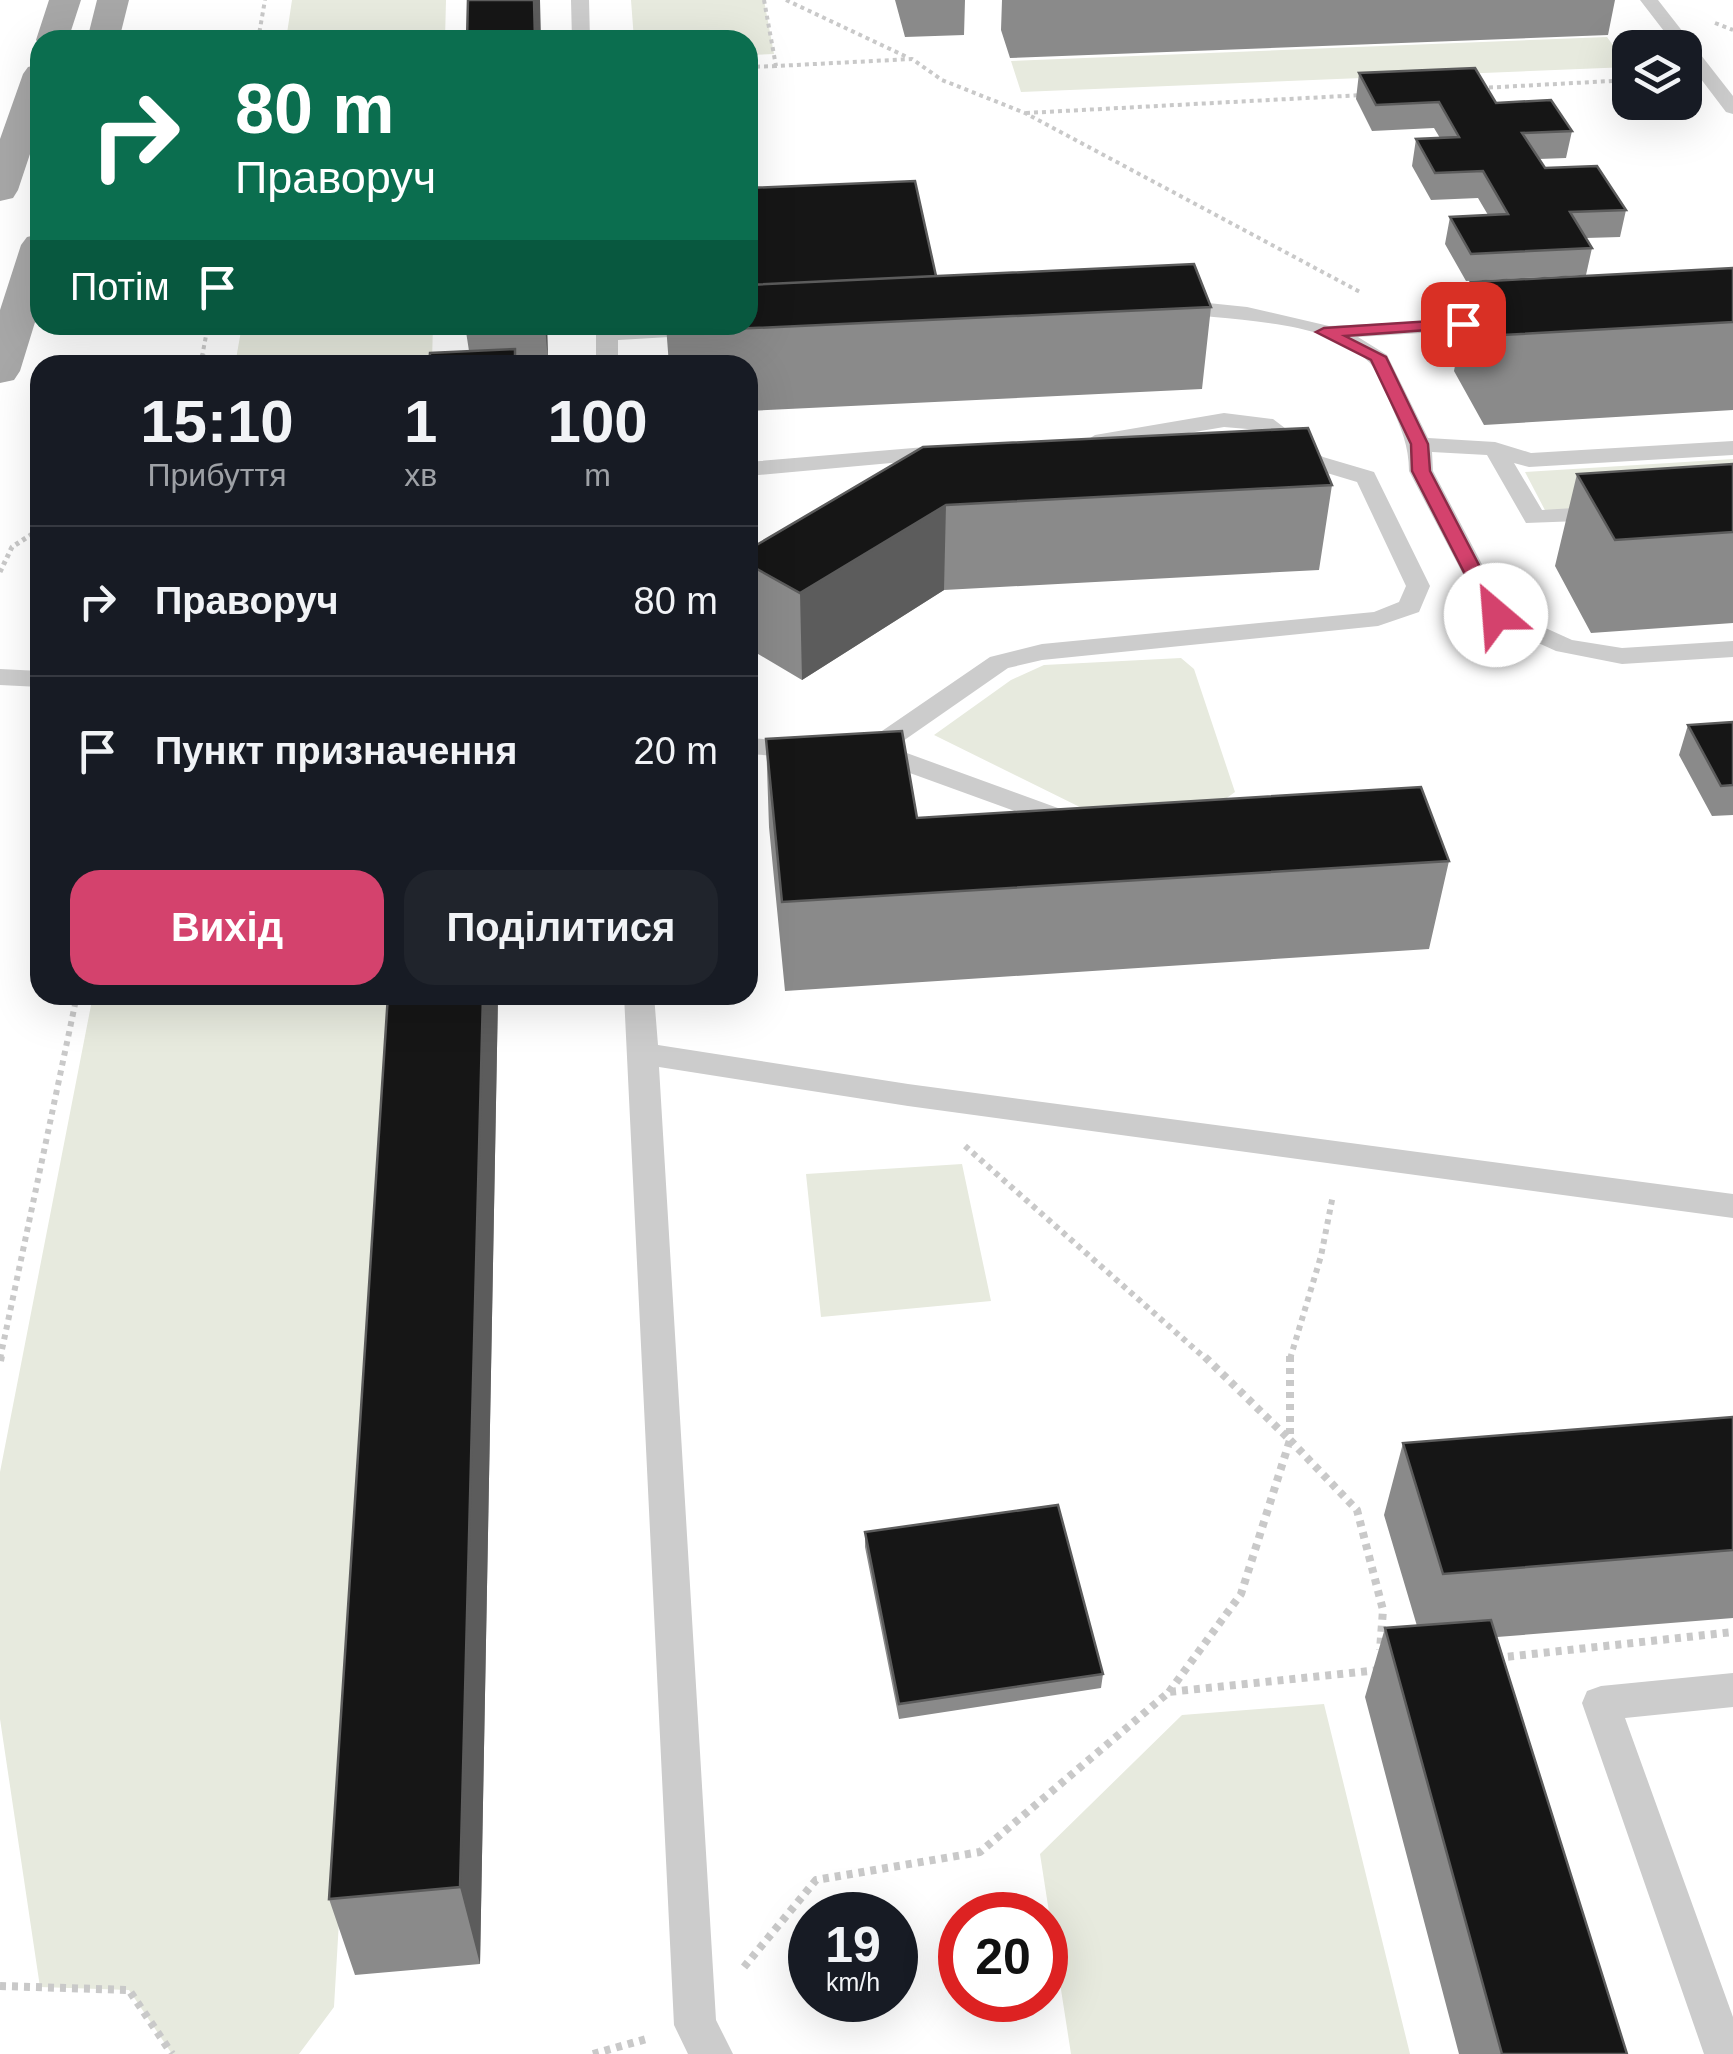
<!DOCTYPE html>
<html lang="uk">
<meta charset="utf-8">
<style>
body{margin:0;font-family:Arial,sans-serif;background:#20242c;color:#f1f3f6;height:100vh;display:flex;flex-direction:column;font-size:38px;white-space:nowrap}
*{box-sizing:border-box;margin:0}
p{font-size:32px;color:#9ea1a6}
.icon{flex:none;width:55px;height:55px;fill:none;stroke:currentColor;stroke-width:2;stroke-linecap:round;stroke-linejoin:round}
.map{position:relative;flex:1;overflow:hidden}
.panel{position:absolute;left:30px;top:355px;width:728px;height:650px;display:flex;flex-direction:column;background:#171b24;border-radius:30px;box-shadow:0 10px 40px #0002}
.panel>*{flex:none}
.hud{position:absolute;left:30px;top:30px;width:728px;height:305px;border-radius:30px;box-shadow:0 10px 40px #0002;background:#0b6e4f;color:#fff;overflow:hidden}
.tools{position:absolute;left:1612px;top:30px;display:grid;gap:20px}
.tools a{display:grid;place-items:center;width:90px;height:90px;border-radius:20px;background:#171b24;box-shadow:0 10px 40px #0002;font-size:50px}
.speed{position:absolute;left:788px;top:1892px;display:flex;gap:20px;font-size:50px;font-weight:700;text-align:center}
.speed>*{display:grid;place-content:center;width:130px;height:130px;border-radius:50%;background:#171b24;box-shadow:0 10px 40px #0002;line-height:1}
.speed small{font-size:25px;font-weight:400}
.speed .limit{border:15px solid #d22;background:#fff;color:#111}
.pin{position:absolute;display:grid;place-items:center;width:85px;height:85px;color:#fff;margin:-42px;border-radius:20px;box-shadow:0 5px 15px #0006}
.me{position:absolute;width:110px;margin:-55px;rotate:333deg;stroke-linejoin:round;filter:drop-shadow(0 0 8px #0008)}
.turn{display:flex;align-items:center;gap:35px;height:210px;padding:0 40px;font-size:45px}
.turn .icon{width:130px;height:130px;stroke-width:2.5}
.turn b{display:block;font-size:70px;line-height:85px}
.then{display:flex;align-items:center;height:95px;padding:0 40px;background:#0003;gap:20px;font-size:38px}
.eta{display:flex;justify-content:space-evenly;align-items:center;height:170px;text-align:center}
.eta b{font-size:60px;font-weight:700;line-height:70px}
.cta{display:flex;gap:20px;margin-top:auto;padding:20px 40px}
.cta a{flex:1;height:115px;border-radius:30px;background:#d4426d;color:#fff;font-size:40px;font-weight:700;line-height:115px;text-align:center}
.cta a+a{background:#20242c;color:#f1f3f6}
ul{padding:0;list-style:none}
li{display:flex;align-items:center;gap:30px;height:150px;padding:0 40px;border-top:2px solid #363941}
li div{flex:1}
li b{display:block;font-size:38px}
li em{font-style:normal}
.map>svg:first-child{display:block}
</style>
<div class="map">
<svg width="1733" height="2054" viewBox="0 0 1733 2054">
<rect width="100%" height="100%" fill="#fff"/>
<!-- green -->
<path fill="#e7eade" d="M292,0H446L445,40H286Z
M631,0H764L774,54L748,55V40H634Z
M1607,37L1629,67L1021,92L1011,61Z
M242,325H433L432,360L235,365Z
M1733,459V502L1547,514L1525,472Z
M1181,658L1194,669L1235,792L1213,808L1098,816L934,735L1011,680L1044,665Z
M93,995H393L334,2007L299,2054H172L129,1990L40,1987L0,1719V1472Z
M962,1164L991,1301L821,1317L806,1174Z
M1324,1704L1410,2054H1071L1040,1854L1182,1715Z"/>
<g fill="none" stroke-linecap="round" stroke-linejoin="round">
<!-- path-far3 -->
<path stroke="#c9c9c9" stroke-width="4" stroke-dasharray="4 4" stroke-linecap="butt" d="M764,0L776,66L912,59L942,80L1025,113L1360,292
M786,0L907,57
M1715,23L1733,30
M258,40L265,0
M748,67L776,66
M1481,88L1630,80
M1026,113L1363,95
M202,357L208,325"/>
<!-- path-far2 -->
<path stroke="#c9c9c9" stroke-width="5" stroke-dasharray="4 4" stroke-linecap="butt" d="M201,365L203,354
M0,572L12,547L40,529"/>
<!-- path-far1 -->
<path stroke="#c9c9c9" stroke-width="6" stroke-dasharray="5 5" stroke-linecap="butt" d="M965,1146L1206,1359
M0,1359L77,995
M1290,1359L1321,1256L1333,1195"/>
<!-- path -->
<path stroke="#c9c9c9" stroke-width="8" stroke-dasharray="6 6" stroke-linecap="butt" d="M1290,1356V1440L1357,1510L1383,1610L1380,1650
M0,1361L1,1356
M1496,1658L1733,1632
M1169,1692L1241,1594L1290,1440L1204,1356
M744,1967L816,1880L980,1852L1169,1692L1379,1670
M0,1986L129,1990L172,2054
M593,2054L650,2038"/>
<!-- service -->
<path fill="#ccc" fill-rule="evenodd" d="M571,0H589L590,40H572Z
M1640,0H1658L1733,96V114L1726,112L1685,58V48H1677Z
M1169,299L1247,307L1329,326L1508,317L1511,322L1500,328L1358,337L1387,355L1428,438L1495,442L1531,453L1733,441V455L1529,467L1514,463L1542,510L1606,506L1618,513L1606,520L1526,523L1487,455L1432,452L1433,471L1506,610L1572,640L1622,648L1733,641V657L1622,664L1556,651L1487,620L1409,471C1409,446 1401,428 1391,405C1386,391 1380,374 1370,363C1323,314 1222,324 1162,309L1158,305Z
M591,325H712L715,329L704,335L618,340V365H596V334Z
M1224,413L1273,419L1323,457L1374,472L1430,586L1419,612L1378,626L1042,660L1008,668L893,748L1088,819L1092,825L1078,834L863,756L859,750L863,744L990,657L1042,644L1374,612L1399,602L1406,586L1357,482L1307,467L1259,430L1224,427L1095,449L1084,442L1095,435Z
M949,445L960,452L957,457L748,476V462Z
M0,669L40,671V687L0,685Z
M748,738L806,742L819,750L806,758L748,754Z
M624,995H654L658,1045L908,1084L1733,1194V1218L908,1106L659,1067L716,2020L733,2054H688L674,2025Z
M1733,1673V1707L1625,1718L1733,2017V2054H1704L1582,1703L1587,1691L1601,1686Z"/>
<!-- primary -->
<path fill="#a7a7a7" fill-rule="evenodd" d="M49,0H81L68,40H40V46L36,40Z
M97,0H129L119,40H87Z
M40,64V124L18,190L13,198L0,201V139L23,74L28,67Z
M40,234V306L20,371L14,380L0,383V310L21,245L27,237Z"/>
</g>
<!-- wall -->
<path fill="#8a8a8a" d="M895,0H965L964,35L905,37Z
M1002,0H1615L1608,35L1010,58L1001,30Z
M1359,73L1496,103L1572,131L1566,158L1539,159L1545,168L1626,210L1620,237L1586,238L1592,248L1586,275L1466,281L1445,244L1450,217L1488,215L1478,198L1431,200L1412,166L1416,139L1440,138L1434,128L1372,131L1356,99Z
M1733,268V410L1484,425L1454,371L1471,282Z
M936,276L1211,307L1202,389L748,411V365H669L666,325Z
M465,325H547L548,361L517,363V365H429L469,351Z
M923,447L1332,485L1319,570L944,590L802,680L748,648V550Z
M1733,464V623L1591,633L1555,566L1577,474Z
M1733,722V815L1712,816L1679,755L1688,725Z
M766,739L917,818L1449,861L1429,949L785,991L769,827Z
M498,995L480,1964L355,1975L329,1899Z
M1733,1417V1618L1497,1637L1627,2054H1459L1365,1697L1385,1628L1417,1626L1384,1515L1403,1443Z
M865,1532L1103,1674L1101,1688L899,1719L865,1547Z"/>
<!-- shaded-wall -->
<path fill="#5c5c5c" d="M534,0H540L541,40H535Z
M545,325H547L548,361Z
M946,505L944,590L802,680L800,593Z
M483,995H498L480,1964L460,1887Z"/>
<!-- building -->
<path fill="#161616" stroke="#5c5c5c" stroke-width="2.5" d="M468,0H534L535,40H467Z
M1475,68L1496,103L1551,100L1572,131L1522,133L1545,168L1597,166L1626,210L1570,212L1592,248L1471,254L1450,217L1508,214L1483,171L1435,173L1416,139L1459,137L1439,102L1376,105L1359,73Z
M915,181L936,276L748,285V188Z
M1194,264L1211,307L667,332V325H748V285Z
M1733,268V322L1502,335L1471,282Z
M515,349V365H429L430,353Z
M1308,428L1332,485L946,505L800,593L748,564V550L923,447Z
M1733,464V532L1615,540L1577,474Z
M1733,722V785L1721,786L1688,725Z
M902,731L917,818L1421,787L1449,861L782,902L766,739Z
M388,995H483L460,1887L329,1899Z
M1733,1417V1550L1443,1574L1403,1443Z
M1058,1505L1103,1674L899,1704L865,1532Z
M1491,1620L1627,2054H1502L1385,1628Z"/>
<!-- route -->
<path fill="#d4426d" stroke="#8a2b47" stroke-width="2.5" d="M1463,319L1471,324L1469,327L1345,336L1386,357L1428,444L1430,471L1505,615L1496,621L1486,615L1412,471L1411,444L1371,360L1316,332L1324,328Z"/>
</svg>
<div class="tools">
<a><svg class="icon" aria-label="layers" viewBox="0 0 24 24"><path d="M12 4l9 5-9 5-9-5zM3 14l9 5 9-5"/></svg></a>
</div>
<div class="speed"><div>19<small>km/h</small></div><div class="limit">20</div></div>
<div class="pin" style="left:1463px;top:324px;background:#d93025"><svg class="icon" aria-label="arrive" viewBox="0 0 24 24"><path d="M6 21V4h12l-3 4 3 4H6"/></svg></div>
<svg class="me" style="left:1496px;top:615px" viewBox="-20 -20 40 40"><circle r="19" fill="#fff"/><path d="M0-13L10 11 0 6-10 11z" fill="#d4426d"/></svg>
<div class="hud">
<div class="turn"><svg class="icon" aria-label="right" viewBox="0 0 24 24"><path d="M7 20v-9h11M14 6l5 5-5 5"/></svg><div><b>80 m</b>Праворуч</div></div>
<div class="then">Потім<svg class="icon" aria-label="arrive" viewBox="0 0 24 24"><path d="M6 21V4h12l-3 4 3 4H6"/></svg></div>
</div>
<section class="panel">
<div class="eta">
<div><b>15:10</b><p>Прибуття</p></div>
<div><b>1</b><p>хв</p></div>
<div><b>100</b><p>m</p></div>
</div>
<ul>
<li><svg class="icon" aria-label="right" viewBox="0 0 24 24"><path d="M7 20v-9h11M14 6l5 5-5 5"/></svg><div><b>Праворуч</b></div><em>80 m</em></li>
<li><svg class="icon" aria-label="arrive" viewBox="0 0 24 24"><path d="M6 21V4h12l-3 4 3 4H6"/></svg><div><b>Пункт призначення</b></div><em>20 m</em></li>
</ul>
<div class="cta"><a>Вихід</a><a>Поділитися</a></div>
</section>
</div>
